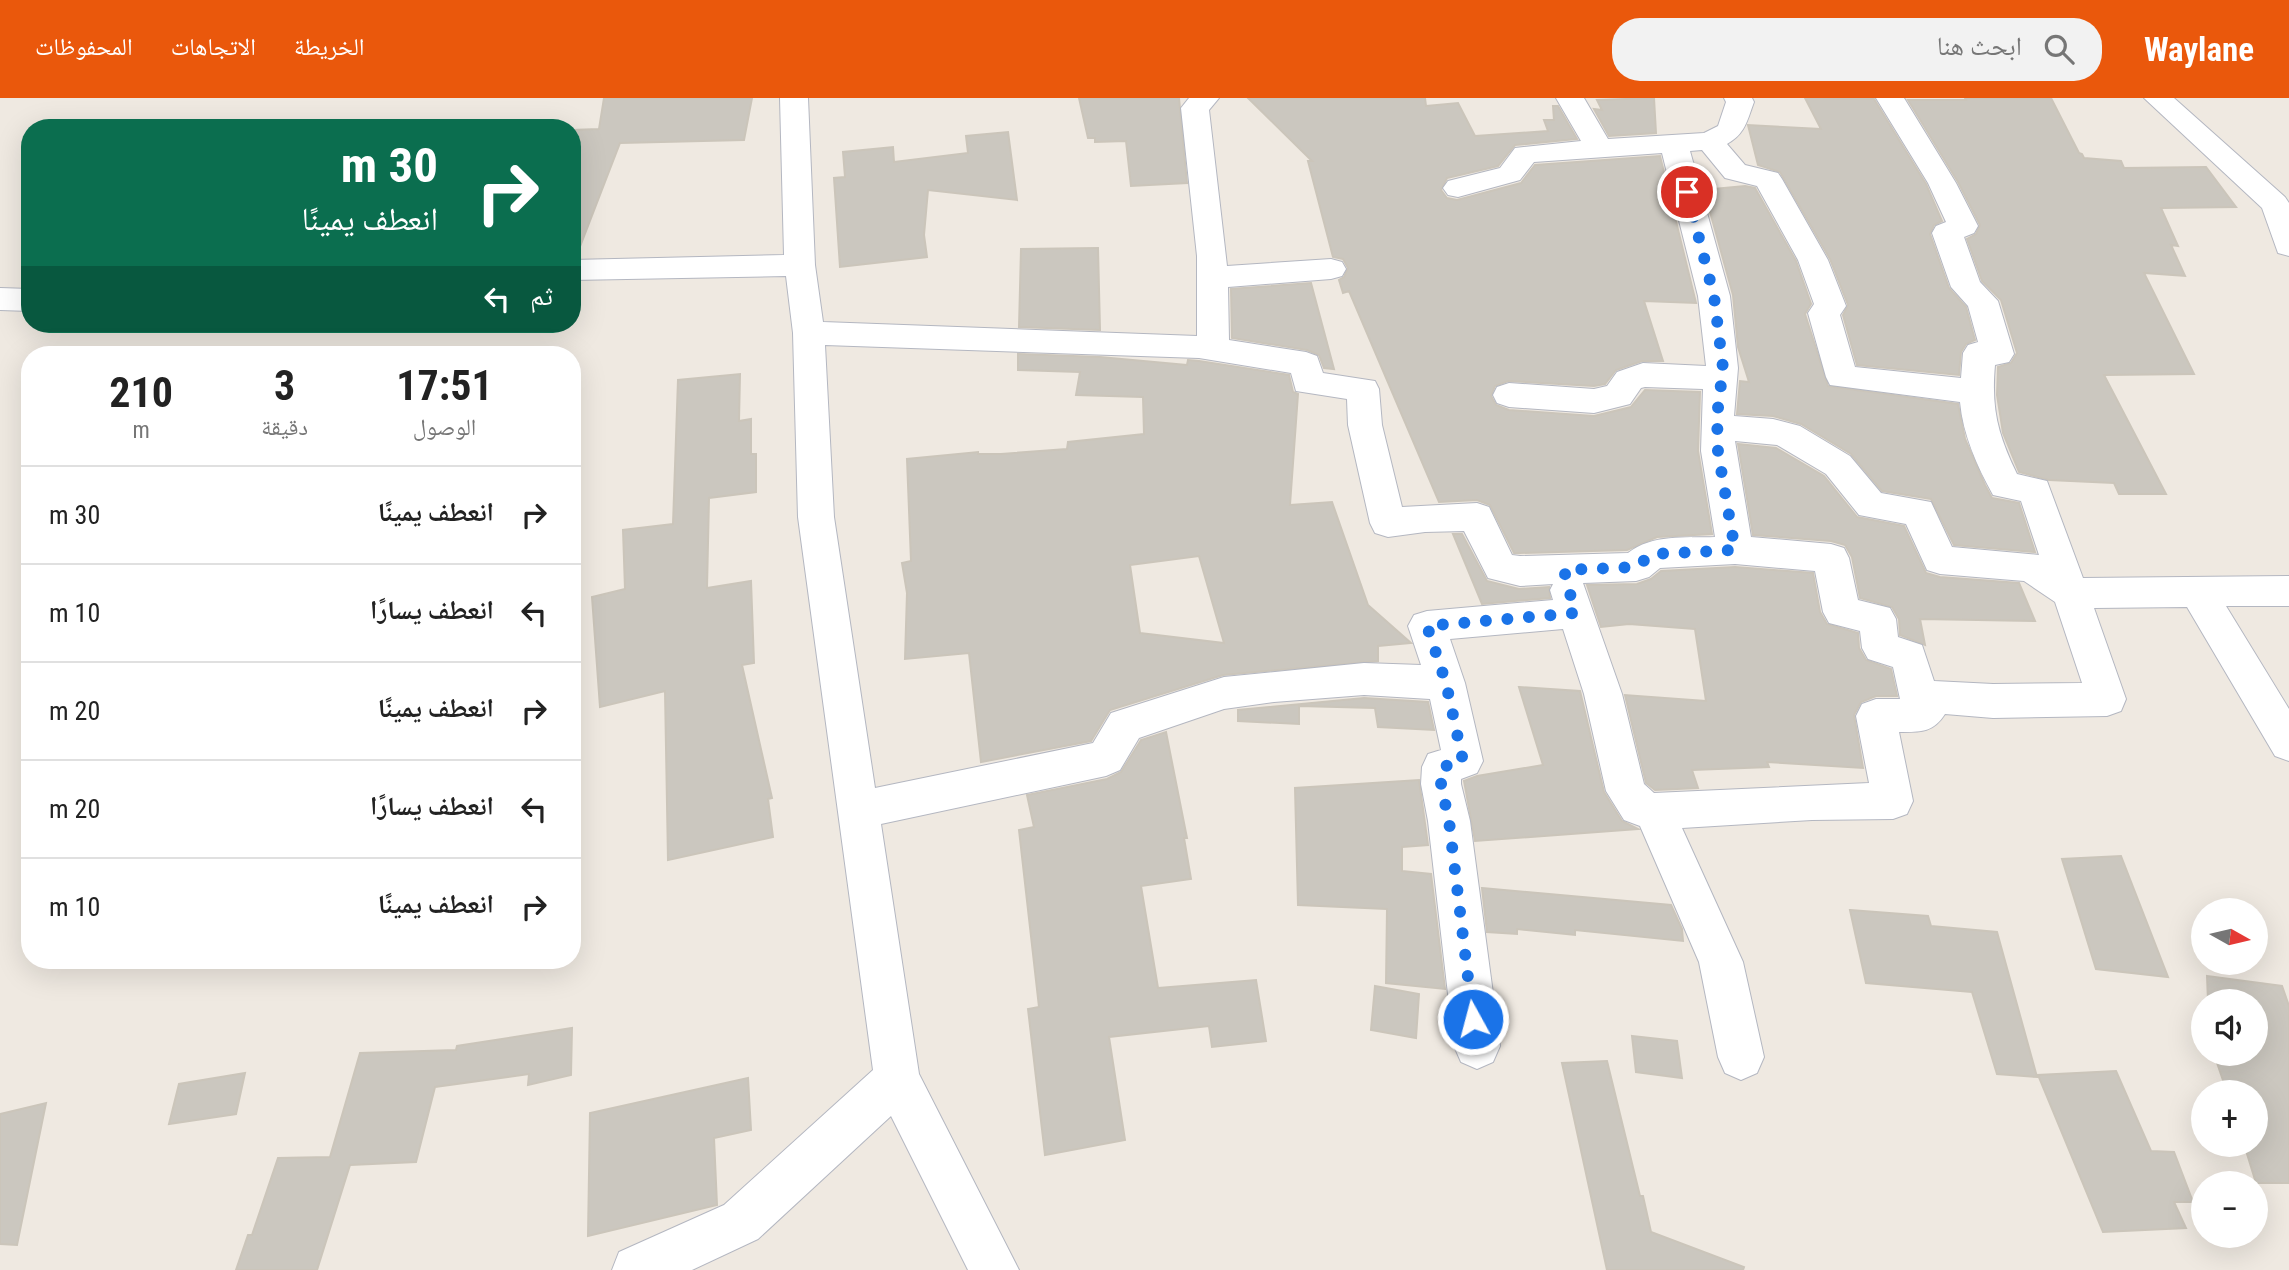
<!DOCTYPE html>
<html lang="ar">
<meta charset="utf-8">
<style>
body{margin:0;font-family:"Roboto Condensed","Noto Naskh Arabic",sans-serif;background:#f2f2f2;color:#222;direction:rtl;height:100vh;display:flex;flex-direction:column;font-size:26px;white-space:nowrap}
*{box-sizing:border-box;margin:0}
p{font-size:23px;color:#767676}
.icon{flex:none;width:38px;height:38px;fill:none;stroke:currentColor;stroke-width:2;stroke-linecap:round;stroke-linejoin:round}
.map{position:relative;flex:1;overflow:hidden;direction:ltr}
.side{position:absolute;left:21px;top:248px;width:560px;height:623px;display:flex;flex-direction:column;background:#fff;border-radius:28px;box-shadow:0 7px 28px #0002;direction:rtl}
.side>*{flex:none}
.hud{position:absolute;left:21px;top:21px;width:560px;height:214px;border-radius:28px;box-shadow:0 7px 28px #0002;direction:rtl;background:#0b6e4f;color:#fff;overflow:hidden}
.needle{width:46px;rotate:98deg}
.tools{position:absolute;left:2191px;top:800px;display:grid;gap:14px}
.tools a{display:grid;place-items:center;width:77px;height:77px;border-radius:50%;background:#fff;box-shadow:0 7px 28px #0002;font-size:35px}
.pin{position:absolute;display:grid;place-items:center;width:60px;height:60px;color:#fff;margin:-30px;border:4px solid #fff;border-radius:50%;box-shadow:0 2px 7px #0007}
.me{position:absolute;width:77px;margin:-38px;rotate:353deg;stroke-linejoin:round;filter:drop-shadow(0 0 5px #0008)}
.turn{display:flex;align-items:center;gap:24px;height:147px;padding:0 28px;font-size:32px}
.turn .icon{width:91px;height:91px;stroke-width:2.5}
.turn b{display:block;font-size:49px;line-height:60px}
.then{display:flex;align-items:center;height:66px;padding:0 28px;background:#0003;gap:14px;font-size:26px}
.eta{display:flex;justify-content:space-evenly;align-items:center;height:119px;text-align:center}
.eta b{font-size:42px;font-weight:700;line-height:49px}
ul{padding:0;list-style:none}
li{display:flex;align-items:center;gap:21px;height:98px;padding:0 28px;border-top:2px solid #e0e0e0}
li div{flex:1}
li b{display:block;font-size:26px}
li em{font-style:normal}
header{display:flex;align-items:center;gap:42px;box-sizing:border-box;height:98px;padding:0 35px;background:#ea580c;color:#fff}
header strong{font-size:33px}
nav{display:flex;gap:38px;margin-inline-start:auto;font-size:24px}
.search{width:490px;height:63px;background:#f2f2f2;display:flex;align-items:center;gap:18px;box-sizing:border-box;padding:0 24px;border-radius:28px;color:#767676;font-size:26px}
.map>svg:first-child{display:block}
</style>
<header>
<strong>Waylane</strong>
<div class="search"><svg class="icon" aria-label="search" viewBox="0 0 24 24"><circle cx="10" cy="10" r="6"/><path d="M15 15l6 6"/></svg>ابحث هنا</div>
<nav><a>الخريطة</a><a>الاتجاهات</a><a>المحفوظات</a></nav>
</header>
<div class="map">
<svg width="2289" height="1172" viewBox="0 0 2289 1172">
<rect width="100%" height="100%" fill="#efe9e1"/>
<!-- building -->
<path fill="#cbc7bf" stroke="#cbc5ba" stroke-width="2" fill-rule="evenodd" d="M604,0H752L744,42L620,45L576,159H572V32L599,31Z
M1079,0H1179L1187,85L1131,88L1126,43L1095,44V40H1088Z
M1248,0H1425L1426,8L1458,5L1475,38L1548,33L1544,22H1554L1553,8H1558L1577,41L1515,47L1498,68L1447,80L1441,92L1447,100L1457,102L1521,85L1535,67L1660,58L1696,205L1644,203L1663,263H1642L1616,272L1605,286L1594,288L1508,283L1495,288L1491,298L1496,307L1509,312L1594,318L1631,309L1645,292L1700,294L1698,353L1712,436L1657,439L1627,452L1520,455H1514L1490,407L1477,402L1439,404L1349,193L1343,195L1339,182L1344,179L1348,170L1343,161L1333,159L1308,63H1312Z
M1654,0L1656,35L1609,38L1594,11L1602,12L1597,2Z
M1805,0L1874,1L1926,86L1942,123L1934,127L1930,136L1949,190L1966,209L1975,242L1966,246L1961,254L1959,277L1857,267L1843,217L1848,207L1830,161L1780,74L1758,67L1748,27L1821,31Z
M1965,0H2051L2079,55L2082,56L2084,60L2121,63L2124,70L2206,69L2236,109L2161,110L2178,148L2171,147L2185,178L2144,175L2194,276L2104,277L2166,396H2119L2114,385L2049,382L2019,374L2003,335L1997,297L1998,269L2011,265L2017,255L2001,202L1982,183L1967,141L1976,136L1980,127L1958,84L1908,2H1966Z
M1008,34L1017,102L928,92L924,137L927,159L840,169L834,80L845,79L843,54L893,49L894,64L968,55L966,38Z
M1745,88L1755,90L1796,163L1811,206L1805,216L1828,288L1958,306L1965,341L1985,387L1992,400L2019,405L2035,454L1954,447L1931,401L1882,393L1851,356L1801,326L1773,318L1737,316L1740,283L1749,284L1738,249L1733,197L1704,92Z
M1098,150L1100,232L1019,229L1021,151Z
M1311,185L1334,271L1324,270L1319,257L1307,252L1232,240L1231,191Z
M1018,256L1100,259L1187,267L1188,262L1199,263L1289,277L1293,294L1298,296L1290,407L1332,404L1368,507L1411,545L1378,548V563L1223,577L1110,612L1091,643L981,664L969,555L905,561L907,495L902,465L911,463L907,361L978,354V356H1001L1067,351L1068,344L1144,336L1143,299L1076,297L1080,274L1018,272ZM1199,458L1224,545L1140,535L1130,467Z
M740,276L739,323L751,321V356H756V394L709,400L707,490L751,483L754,565L742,567L772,700L768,701L773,739L668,762L665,593L600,609L592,499L625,491L623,432L673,426L678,282Z
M1738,346L1776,350L1824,378L1857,419L1904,428L1926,475L1940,479L2019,485L2035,523L1920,521L1925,547L1900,537L1899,521L1892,509L1860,500L1852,459L1845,447L1831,443L1753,437Z
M1453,436H1462L1487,483L1519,491L1549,489L1550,500L1482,506Z
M1735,469L1813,475L1820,514L1827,526L1858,535L1859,550L1866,562L1891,571L1897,598H1876L1861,604L1854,617L1863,670L1767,664L1769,669L1692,672L1698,690L1655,692L1646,685L1625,597L1706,603L1695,531L1629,526L1601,529L1587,487L1637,486L1651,481L1661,473Z
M1519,589L1580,593L1604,694L1622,723L1638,731L1475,743L1464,683L1477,678L1543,667Z
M1364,600L1428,604L1434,632L1378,629L1375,610L1299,608V626L1238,623V612Z
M1166,634L1187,740H1184L1191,781L1141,788L1158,890L1256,882L1266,943L1212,949L1209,928L1109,939L1125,1042L1045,1057L1028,911L1039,909L1019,732L1034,729L1027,697L1107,681L1121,674L1141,642Z
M1419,682L1428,747L1402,749V773L1431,776L1445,891L1386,885L1387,811L1298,807L1295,690Z
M2121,758L2168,879L2096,871L2062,761Z
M1482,790L1671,807L1682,831L1683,843L1575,832V837L1517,831V836L1487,834Z
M1850,812L1928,818L1931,828L1997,834L2037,979L1997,976L1972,894L1866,885Z
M2207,878L2282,888L2289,908V1085H2256L2244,1046H2256V994H2227L2214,956H2256V903H2208Z
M1375,888L1419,896L1416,940L1371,932Z
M572,930L571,977L528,987L529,976L435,989L416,1064L350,1067L317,1172H236L248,1137H252L278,1060L330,1059L360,955L456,952L457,948Z
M1632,938L1677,943L1682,980L1636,974Z
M1607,963L1640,1098H1643L1651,1134L1744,1169L1743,1172H1607L1562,965Z
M2116,973L2151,1053L2174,1054L2193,1104H2174L2186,1130L2103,1134L2038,977Z
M245,975L236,1016L169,1026L179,986Z
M748,980L751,1032L714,1040L717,1107L588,1138L590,1015Z
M46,1005L17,1147L0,1146V1016Z"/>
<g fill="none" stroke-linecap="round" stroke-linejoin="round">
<defs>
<path id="minor" d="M780,0H808L815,167L823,224L1197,238V158L1181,10L1189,0H1219L1209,12L1227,168L1331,161L1342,164L1346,171L1342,178L1331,181L1228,189L1229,242L1306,254L1317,258L1323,275L1375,283L1379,291L1382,327L1402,409L1477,405L1489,409L1512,457L1520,458L1628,455C1652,436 1685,440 1715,439L1701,353L1703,291L1645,289L1641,290L1630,306L1594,315L1509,309L1497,305L1493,297L1497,289L1509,285L1594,291L1607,288L1617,274L1643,265L1706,268L1698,198L1662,55L1534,64L1520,82L1458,99L1448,97L1443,90L1448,83L1500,70L1515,50L1581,43L1556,0H1584L1608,41L1704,35L1718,28L1726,4L1724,0H1752L1754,4C1747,23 1745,36 1727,46L1745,67L1778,75L1782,81L1828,162L1846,208L1840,217L1855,269L1961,280L1963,255L1968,247L1978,244L1968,208L1951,189L1932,135L1936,128L1946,124L1928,85L1876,0H1904L1956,85L1978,128L1974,135L1964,139L1980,184L1998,203L2014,256L2009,264L1995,267C1991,311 1998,337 2017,376L2047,383L2083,480L2289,478V508H2226L2289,611V663L2275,658L2187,509L2094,510L2126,601L2121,613L2107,618L1993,620L1945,616C1933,635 1920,634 1899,634L1913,703L1907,716L1893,721L1812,722L1682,730L1743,864L1764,959L1757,975L1741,982L1725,975L1718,959L1699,864L1640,728L1624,722L1606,693L1584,596L1563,531L1450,541L1465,585L1483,663L1477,675L1461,681V686L1470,723L1500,948L1493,964L1477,971L1461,964L1454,948L1428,723L1421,686L1422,669L1428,656L1441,652L1430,601L1364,597L1274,604L1224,611L1139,640L1120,672L1106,678L881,726L919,976L1019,1172H968L891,1018L758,1141L692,1172H612L619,1154L724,1107L873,972L798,419L793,235L786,178L572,182V162L784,157ZM1702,52L1725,80L1757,88L1798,162L1814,206L1808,215L1826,279L1830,287L1960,304C1963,337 1977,368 1993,397L2021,403L2039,457L1952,449L1931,404L1881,395L1850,358L1800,328L1773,321L1734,318L1738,270L1730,198L1690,53ZM825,247L1199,260L1291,275L1296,293L1347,301L1348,327L1370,425L1375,435L1388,439L1425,434L1464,433L1488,480L1520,488L1553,486L1550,492L1553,502L1427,513L1414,517L1408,528L1421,567L1364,565L1224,579L1111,615L1093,645L875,690L834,419ZM1735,343L1777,347L1826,376L1859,417L1906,426L1927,472L1940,476L2024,483L2055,504L2082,585L1993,586L1934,583L1922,547L1898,539L1896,521L1890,510L1858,502L1849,460L1844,450L1831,446L1751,439ZM1735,466L1815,473L1823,514L1829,525L1860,533L1862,550L1868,561L1893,569L1900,601H1876L1862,606L1856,618L1869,685L1654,695L1644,686L1622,596L1583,485L1636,483L1649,479L1660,470Z
M2144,0H2174L2285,99L2289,105V158L2278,155L2262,110Z
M0,190L30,191V213L0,212Z"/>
</defs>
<!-- minor casing -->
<use href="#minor" stroke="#b4b7c1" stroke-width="2"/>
<!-- minor -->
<use href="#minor" fill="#fff" fill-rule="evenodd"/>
</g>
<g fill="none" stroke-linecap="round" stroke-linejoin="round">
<!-- route -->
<path stroke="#1a73e8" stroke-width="12" stroke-dasharray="0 21.6" d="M1473,921L1449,723L1441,687L1442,669L1463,663L1446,585L1427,528L1575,515L1564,472L1636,469L1652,456L1735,452L1718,354L1717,318L1723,270L1714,198L1687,94"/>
</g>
</svg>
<div class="tools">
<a><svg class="needle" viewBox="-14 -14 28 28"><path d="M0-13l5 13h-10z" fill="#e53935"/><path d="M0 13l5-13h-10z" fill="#767676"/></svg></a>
<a><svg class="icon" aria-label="sound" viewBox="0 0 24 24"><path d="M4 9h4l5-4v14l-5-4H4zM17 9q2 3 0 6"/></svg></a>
<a>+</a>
<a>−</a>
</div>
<div class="pin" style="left:1687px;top:94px;background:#d93025"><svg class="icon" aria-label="arrive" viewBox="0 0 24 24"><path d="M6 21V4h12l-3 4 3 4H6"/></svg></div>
<svg class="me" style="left:1473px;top:921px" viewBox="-20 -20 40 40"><circle r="17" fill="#1a73e8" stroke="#fff" stroke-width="3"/><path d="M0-11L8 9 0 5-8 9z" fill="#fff"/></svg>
<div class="hud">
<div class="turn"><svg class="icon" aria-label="right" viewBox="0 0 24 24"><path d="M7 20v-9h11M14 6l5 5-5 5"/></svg><div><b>30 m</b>انعطف يمينًا</div></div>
<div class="then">ثم<svg class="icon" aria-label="left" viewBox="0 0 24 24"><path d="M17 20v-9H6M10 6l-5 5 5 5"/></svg></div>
</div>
<section class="side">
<div class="eta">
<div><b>17:51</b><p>الوصول</p></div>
<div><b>3</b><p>دقيقة</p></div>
<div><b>210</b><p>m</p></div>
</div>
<ul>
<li><svg class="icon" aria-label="right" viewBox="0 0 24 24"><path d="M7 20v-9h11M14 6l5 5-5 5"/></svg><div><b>انعطف يمينًا</b></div><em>30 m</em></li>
<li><svg class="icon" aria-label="left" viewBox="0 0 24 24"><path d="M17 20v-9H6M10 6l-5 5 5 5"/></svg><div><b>انعطف يسارًا</b></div><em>10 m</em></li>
<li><svg class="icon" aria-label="right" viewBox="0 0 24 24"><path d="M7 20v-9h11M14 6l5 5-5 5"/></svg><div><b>انعطف يمينًا</b></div><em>20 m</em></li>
<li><svg class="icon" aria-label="left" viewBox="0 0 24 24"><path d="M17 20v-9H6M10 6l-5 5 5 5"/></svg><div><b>انعطف يسارًا</b></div><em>20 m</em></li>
<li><svg class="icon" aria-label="right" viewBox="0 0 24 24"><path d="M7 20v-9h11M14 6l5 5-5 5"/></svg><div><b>انعطف يمينًا</b></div><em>10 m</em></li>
</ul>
</section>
</div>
